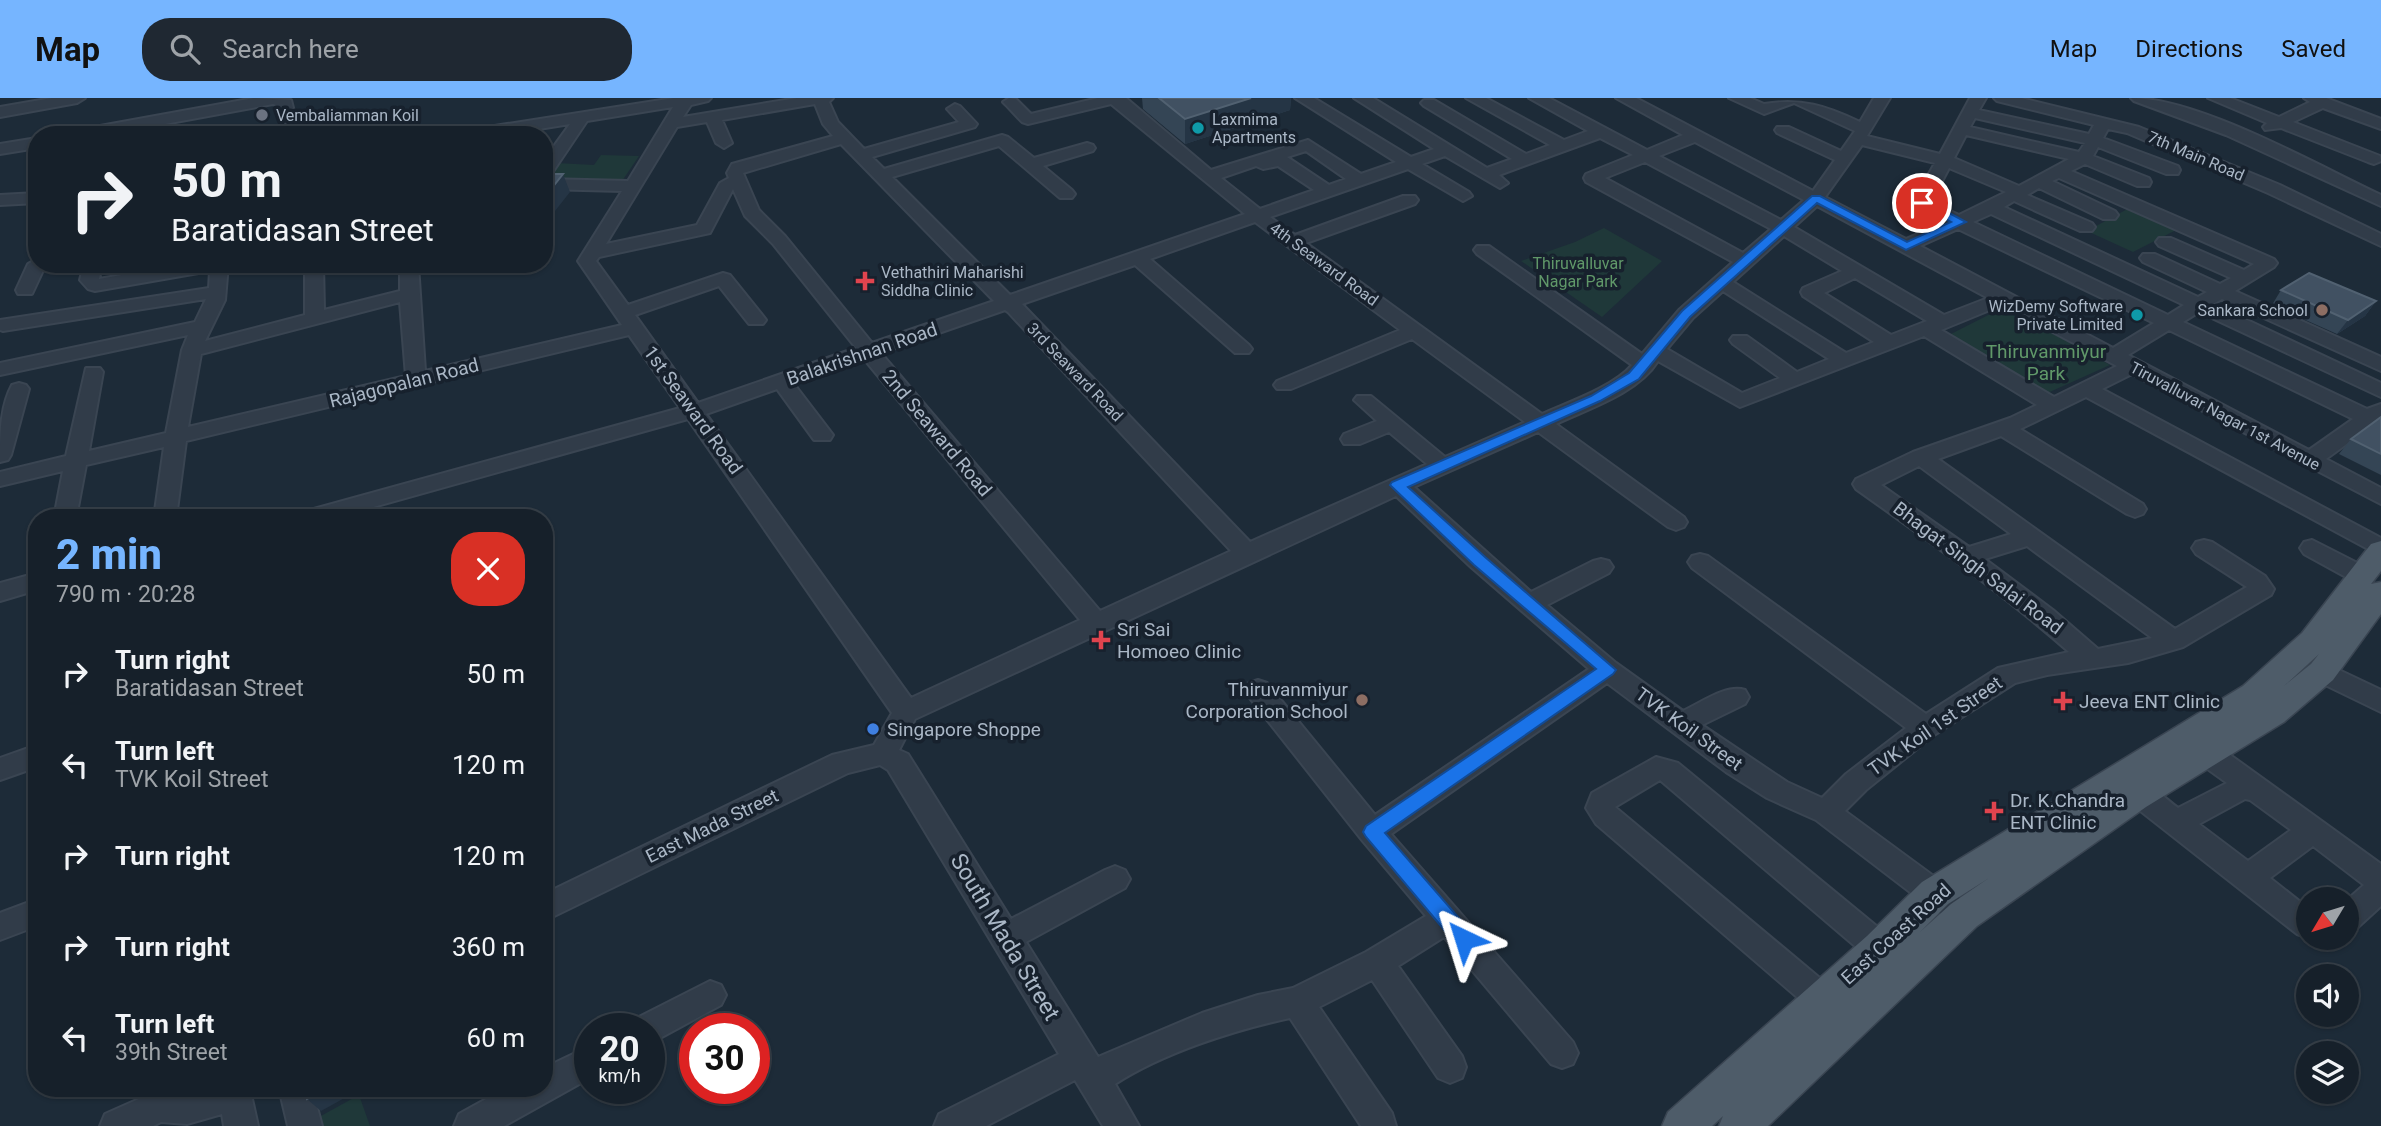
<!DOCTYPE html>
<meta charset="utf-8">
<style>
body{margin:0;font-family:Roboto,sans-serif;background:#1f2832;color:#f1f3f6;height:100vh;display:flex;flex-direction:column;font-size:26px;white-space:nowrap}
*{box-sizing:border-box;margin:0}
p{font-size:23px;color:#9ea3a8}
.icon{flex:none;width:38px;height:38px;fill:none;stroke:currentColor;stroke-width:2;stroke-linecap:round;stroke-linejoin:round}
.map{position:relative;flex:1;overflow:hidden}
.panel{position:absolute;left:28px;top:411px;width:525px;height:588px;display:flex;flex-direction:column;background:#16202a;border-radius:28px;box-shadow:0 2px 5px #0004,0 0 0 2px #353e47}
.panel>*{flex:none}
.guide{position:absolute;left:28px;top:28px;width:525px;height:147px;border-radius:28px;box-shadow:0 2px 5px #0004,0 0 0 2px #353e47;background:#16202a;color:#f1f3f6;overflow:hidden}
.needle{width:46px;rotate:232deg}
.tools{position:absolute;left:2296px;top:789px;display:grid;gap:14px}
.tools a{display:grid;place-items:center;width:63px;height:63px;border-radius:50%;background:#16202a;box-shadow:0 2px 5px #0004,0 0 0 2px #353e47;font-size:35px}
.speed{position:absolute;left:574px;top:915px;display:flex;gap:14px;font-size:35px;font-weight:700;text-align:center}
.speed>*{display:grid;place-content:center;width:91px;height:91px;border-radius:50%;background:#16202a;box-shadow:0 2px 5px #0004,0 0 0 2px #353e47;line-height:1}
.speed small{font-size:18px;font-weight:400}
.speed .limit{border:10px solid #d22;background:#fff;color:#111}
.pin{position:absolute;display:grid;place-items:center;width:60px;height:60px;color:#fff;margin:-30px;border:4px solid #fff;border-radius:50%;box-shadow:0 2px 7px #0007}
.me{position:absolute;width:77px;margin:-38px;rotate:319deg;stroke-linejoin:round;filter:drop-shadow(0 0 5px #0008)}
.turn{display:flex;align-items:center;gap:24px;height:147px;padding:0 28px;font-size:32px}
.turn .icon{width:91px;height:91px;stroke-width:2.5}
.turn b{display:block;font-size:49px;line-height:60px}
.round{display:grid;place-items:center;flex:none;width:74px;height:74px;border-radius:28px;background:#1f2832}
.summary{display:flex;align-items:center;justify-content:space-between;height:119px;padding:0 28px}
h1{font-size:42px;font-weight:800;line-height:52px;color:#76b5ff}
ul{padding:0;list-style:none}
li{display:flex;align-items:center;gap:21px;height:91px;padding:0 28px}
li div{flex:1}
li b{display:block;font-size:26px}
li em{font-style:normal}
header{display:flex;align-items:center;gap:42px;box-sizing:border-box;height:98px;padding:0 35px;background:#76b5ff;color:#111}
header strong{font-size:33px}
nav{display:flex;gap:38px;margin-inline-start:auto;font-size:24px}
.search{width:490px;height:63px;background:#1f2832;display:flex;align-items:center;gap:18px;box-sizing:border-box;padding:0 24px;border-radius:28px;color:#9ea3a8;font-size:26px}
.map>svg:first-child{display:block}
</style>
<header>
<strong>Map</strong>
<div class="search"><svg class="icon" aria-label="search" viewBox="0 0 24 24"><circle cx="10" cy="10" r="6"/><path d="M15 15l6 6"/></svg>Search here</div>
<nav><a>Map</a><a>Directions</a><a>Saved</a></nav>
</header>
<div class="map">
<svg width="2381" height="1028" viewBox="0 0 2381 1028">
<rect width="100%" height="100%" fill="#1d2b38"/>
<!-- green -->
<path fill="#1f3839" d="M601,57L639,58L622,83L544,81L556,65L594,67Z
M2133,108L2182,129L2133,154L2087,133Z
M1604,130L1662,163L1602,219L1521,163L1575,144Z
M2004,209L2110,267L2043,297L1949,237Z
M359,997L370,1028H322L319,1019Z"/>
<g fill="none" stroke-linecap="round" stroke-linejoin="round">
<defs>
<path id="minor" d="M52,0H85L77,5L0,19V9Z
M254,0L291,2L300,37H284L279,8L273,6L105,37H70L78,32Z
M674,0H711L708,3L691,7L683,19L797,0H833L829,4L838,24L864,51L959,24L947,11L955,6L960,8L977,26L975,29L872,59L884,71L1002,37L1008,39L1034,60L1087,45L1093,47L1095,50L1093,53L1043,68L1072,92L1075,96L1072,100H1060L999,48L892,79L1010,197L1245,116L1111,6L1028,26L1022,24L1006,7L1003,4L1009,0L1016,1L1031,16L1098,0H1126L1211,72L1308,42L1361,76L1396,64L1295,0H1314L1411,59L1434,51L1354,0H1373L1487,70L1512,61L1424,8L1421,5L1424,2H1434L1526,56L1550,47L1466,0H1486L1564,42L1588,33L1529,0H1549L1647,52L1683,37L1616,0H1636L1813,93L1835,62L1777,35L1775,32L1777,29H1789L1841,53L1855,33L1794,5L1764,16L1729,0H1750L1764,6C1802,0 1826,8 1860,24L1874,0H1890L1867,38L1940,56L1970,0H1986L1979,12L2089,36L2094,27L1997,3L1994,0H2021L2139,29L2280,87L2381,136V148L2268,95L2127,35L2108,31L2103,40L2178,68L2180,72L2178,76H2166L2098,49L2093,58L2149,80L2151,84L2149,88H2137L2085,66L2071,73L2274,161L2277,165L2274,169L2235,193L2381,259V273L2222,201L2213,206L2381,285V299L2199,214L2183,224L2367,311L2381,306V321L2326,361L2381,390V406L2132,276L2102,291L2381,440V458L2086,299L2020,331L2143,406L2146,411L2143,416L2135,419L2127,416L2001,338L1938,361L2175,531L2247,489L2196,456L2192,450L2196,444L2204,442L2212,444L2265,478L2274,491L2271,497L2183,549L2128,565L2047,577L2015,585L1934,637L1866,692L1845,713L1958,796L1962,805L1958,814L1947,818L1936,814L1816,722L1767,700L1726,674L1607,585L1391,736L1573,944L1578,955L1573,966L1562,970L1551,966L1444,839L1398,868L1462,958L1466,969L1462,980L1450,985L1438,980L1372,882L1319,909L1392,1015L1396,1028H1361L1290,920C1234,932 1163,955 1115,986L1139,1028H1103L1075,982L986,1028H934L939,1016L1059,956L888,672L880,667L848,675L544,823V796L832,657L874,647L892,615L688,321L334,420H296L299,415L680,310L629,237L186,343L176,420H154L164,349L86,367L76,420H54L63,373L0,388V374L66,358L86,270H100L103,274L89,353L166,335L182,252L188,237L0,277V265L195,224L206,201L3,233L0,232V222L209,190L210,173L95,193L88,191L80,182L84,166H102L99,181L184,166H228L225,202L205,243L305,217V166H323L324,212L400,193V166H418L425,273L622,227L578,163L622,93L544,91V81L628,83L673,9L587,23L550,78L544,79V62L570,26L501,37H461L469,32ZM815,6L823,26L833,38L732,66L727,75L729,80L720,85L697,127L606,146L677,29L707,24L716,45L724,50L732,45L722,22ZM1975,20L2085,45L2079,54L1970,29ZM1966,37L2069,61L2019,88L1954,60ZM1600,40L1633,57L1586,76L1584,80L1586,84L1733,164L1679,212L1642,256L1489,148H1477L1474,152L1477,156L1632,267C1613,289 1569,304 1542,316L1306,145L1415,106L1418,102L1415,98H1403L1295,137L1270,119L1408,71L1463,103L1472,98L1469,94L1422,66L1445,58L1500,90L1508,85L1499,77ZM1695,44L1804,102L1781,122L1659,58ZM841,46L994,203L872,245L785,138L759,112L743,75ZM1862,47L1935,65L1912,106L1944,124L1906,141L1825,99ZM1306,53L1346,81L1329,87L1287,59ZM1645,64L1771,131L1743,155L1605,80ZM1256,68L1263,71L1278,68L1314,92L1260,111L1221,80ZM1949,70L2006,94L1959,117L1931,104ZM2059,80L2254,166L2244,172L2171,140H2159L2156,144L2159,148L2231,180L2220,186L2155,156H2143L2140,160L2143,164L2207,194L2198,199L2004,109L2014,103L2080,133H2092L2095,129L2092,125L2027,97L2039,90L2103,121H2115L2118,117L2115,113L2052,83ZM733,91L745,118L773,146L856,250L698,305L635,217L719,188L749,226H763L766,222L763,218L730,177L723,175L628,207L596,163L599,159L710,135ZM1817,108L1988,200L1944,217L1794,129ZM1991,116L2184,207L2168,217L1973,124ZM1255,124L1400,232L1277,283L1274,287L1277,291H1291L1412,241L1525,324L1445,359L1371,298H1357L1354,302L1377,323L1344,336L1341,341L1344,346H1360L1389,334L1427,366L1250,444L1022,206L1135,167L1235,255H1249L1252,251L1249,247L1150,161ZM1958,131L2154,225L2113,250L1920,148ZM1784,138L1842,173L1803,190L1801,194L1803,198L1874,244L1846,255L1733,184ZM1855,180L1927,223L1891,237L1824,195ZM1723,193L1829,261L1797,274L1747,238H1733L1730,242L1733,246L1780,280L1742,295L1667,251L1693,220ZM400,204L406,278L188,329L201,256ZM2002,207L2117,268L2054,299L1941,232ZM1005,212L1008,214L1231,453L1100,513L881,255ZM2169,232L2353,321L2309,352L2128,257ZM1924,238L2037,307L2010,320L1913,354L1856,381L1853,386L1856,391C1929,443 2002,495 2069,554L1998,570L1926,616L1708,458L1700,456L1692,458L1688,464L1692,470L1906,630L1846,676L1822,700L1787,684L1702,627L1745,606L1749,599L1745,592C1726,586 1701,605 1683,613L1616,565L1547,507L1609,475L1613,469L1609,463L1601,461L1593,463L1531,494L1414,389L1538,334L1668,429L1676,432L1684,429L1687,424L1684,419L1556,326C1590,310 1638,295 1658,263L1740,309ZM864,261L1080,522L911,600L706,316L777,291L814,342H830L833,337L794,286ZM1919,368L2011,436L1969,449L1881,387ZM1396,398L1471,469L1589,571L1375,717L1267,585L1258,582L1249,585L1245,592L1249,599L1362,742L1426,818L1366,854L1293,890L1258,897L1202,915L1098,959L1026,844L1125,790L1130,781L1125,772L1115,768L1105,772L1011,821L908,656L899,652L915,621ZM2027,448L2152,540L2098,551L2053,512L1985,461Z
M2131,0C2199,0 2317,67 2381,97V108L2226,37L2134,3Z
M2208,0H2230L2279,19L2310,4L2304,0H2326L2381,21V31L2323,10L2293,24L2380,58L2381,63L2374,66L2368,64L2281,30L2265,32L2263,29L2267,25Z
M37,40V50L0,56V46Z
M37,95V105L0,107V97Z
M37,161V166H46L32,196H18L16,192L28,166Z
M19,285L26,287L29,291L11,357L8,362L0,364C0,338 0,309 12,287Z
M2312,442L2371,472L2375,478L2371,484L2363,486L2355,484L2304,456L2300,450L2304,444Z
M37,475V492L0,503V485Z
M2322,564L2381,592V614L2313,581L2309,574L2313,567Z
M2205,643L2215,646L2381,766V808L2358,829L2347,833V802L2364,787L2313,748L2270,780L2308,810L2309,840L2297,836L2129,704L2125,696L2129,688C2148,681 2163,699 2178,710L2227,685L2195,662L2191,654L2195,646ZM2245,701L2250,702L2291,732L2248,763L2199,726Z
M37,647V669L0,682V660Z
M1656,659L1678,665L1891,840L1895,850L1891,860L1880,864L1869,860L1660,682L1615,709L1834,892L1839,902L1834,912L1823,917L1812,912L1596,726L1586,710L1592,695Z
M37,801V828L0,842V815Z
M710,883L721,887L726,897L721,907L649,946V931H632L637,920Z
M590,948V980L504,1028H454L459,1016L506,990H544V970Z
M204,990H256L252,1001L258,1028H224L222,1016L187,1026L161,1024L153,1028H100L105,1016L159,992L187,994Z
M279,990H312L322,1028H288Z"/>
<path id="major" d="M2381,443V473L2371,486L2381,484V516L2333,582L2284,624L2146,709L1977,828L1768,1028H1719L1723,1018L1712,1028H1662L1668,1014L1867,838L1922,784L2243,588L2302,535L2371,446ZM2319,556L2311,566L2284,588ZM1989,780L1951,806L1920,834L1948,806Z"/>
</defs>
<!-- minor casing -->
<use href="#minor" stroke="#3a4552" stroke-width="4"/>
<!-- major casing -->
<use href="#major" stroke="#3a4552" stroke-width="3"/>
<!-- minor -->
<use href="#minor" fill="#313c49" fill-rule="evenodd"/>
<!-- major -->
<use href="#major" fill="#4e5c69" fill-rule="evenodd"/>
</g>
<!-- wall -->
<path fill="#344555" d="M1142,0H1291L1290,12L1185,46L1143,11Z
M2281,192L2376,203L2365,218L2337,236L2272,207Z
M2381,319V377L2339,356L2351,341Z"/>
<!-- shaded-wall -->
<path fill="#253545" d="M1251,0H1291L1290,12L1185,46V21Z
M563,76L570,94L544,127V100Z
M2376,203L2365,218L2337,236L2348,222Z
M327,990H359V992L321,1013L307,1001Z"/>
<!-- building -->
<path fill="#415162" stroke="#516171" stroke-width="2" d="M1159,0H1251L1185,21Z
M544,76H563L544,100Z
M2309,175L2376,203L2348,222L2281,192Z
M2381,319V356L2351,341Z
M305,990H327L307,1001Z"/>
<!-- route -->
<path fill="#1a73e8" stroke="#114b97" stroke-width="2" d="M1812,98H1820L1907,144L1951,124L1918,107V102H1925L1966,124L1906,152L1817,105L1690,219L1639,281L1600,303L1408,389L1485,459L1616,572L1613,576L1385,735L1471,834L1474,841L1471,847L1464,849L1457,847L1366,739L1363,734L1366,728L1596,571L1474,467L1390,387L1392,384L1591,298L1629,275L1682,213Z"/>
<!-- markers -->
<circle fill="#6b7280" stroke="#17212d" stroke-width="2.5" cx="262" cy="17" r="7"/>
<g fill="#0f9aa8" stroke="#17212d" stroke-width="2.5">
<circle cx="1198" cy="30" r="7"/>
<circle cx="2137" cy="217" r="7"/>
</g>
<g fill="#e0444e" stroke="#17212d" stroke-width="2.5">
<path d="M861.5 172.5h7v7h7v7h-7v7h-7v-7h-7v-7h7z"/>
<path d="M1097.5 531.5h7v7h7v7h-7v7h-7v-7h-7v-7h7z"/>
<path d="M2059.5 592.5h7v7h7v7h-7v7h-7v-7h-7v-7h7z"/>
<path d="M1990.5 702.5h7v7h7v7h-7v7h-7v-7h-7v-7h7z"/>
</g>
<g fill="#8d6e63" stroke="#17212d" stroke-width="2.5">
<circle cx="2322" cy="212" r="7"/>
<circle cx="1362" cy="602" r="7"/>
</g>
<circle fill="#3f7fe0" stroke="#17212d" stroke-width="2.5" cx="873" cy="631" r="7"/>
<g text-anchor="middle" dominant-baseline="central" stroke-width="7" stroke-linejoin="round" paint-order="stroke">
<!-- far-poi labels -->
<g font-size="16" fill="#aab7c6" stroke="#17212d" text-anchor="start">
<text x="276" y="17">Vembaliamman Koil</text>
<text x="1212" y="21">Laxmima<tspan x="1212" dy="18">Apartments</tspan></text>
<text x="881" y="174">Vethathiri Maharishi<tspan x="881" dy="18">Siddha Clinic</tspan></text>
<text x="2123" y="208" text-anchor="end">WizDemy Software<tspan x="2123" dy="18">Private Limited</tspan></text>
<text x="2308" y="212" text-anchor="end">Sankara School</text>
</g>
<!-- far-street labels -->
<g font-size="16" fill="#aab7c6" stroke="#17212d">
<text transform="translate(2196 58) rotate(23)">7th Main Road</text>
<text transform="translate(1324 166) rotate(36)">4th Seaward Road</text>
<text transform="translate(1075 274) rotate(46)">3rd Seaward Road</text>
<text transform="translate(2225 318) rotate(28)">Tiruvalluvar Nagar 1st Avenue</text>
</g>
<!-- far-park labels -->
<g font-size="16" fill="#609869" stroke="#17212d">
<text x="1578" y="165">Thiruvalluvar<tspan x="1578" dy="18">Nagar Park</tspan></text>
</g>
<!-- park labels -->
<g font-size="19" fill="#609869" stroke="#17212d">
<text x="2046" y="253">Thiruvanmiyur<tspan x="2046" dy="22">Park</tspan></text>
</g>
<!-- street labels -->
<g font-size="19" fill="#aab7c6" stroke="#17212d">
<text transform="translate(862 256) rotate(-19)">Balakrishnan Road</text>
<text transform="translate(404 285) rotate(-14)">Rajagopalan Road</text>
<text transform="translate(693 312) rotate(54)">1st Seaward Road</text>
<text transform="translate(937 335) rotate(50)">2nd Seaward Road</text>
<text transform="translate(1978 470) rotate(37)">Bhagat Singh Salai Road</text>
<text transform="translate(1935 628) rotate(-35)">TVK Koil 1st Street</text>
<text transform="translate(1689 631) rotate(36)">TVK Koil Street</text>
<text transform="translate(712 728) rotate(-26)">East Mada Street</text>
<text transform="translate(1896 836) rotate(-42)">East Coast Road</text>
</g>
<!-- poi labels -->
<g font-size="19" fill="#aab7c6" stroke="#17212d" text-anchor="start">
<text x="1117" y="531">Sri Sai<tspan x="1117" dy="22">Homoeo Clinic</tspan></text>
<text x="1348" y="591" text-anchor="end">Thiruvanmiyur<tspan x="1348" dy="22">Corporation School</tspan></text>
<text x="2079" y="603">Jeeva ENT Clinic</text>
<text x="887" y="631">Singapore Shoppe</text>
<text x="2010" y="702">Dr. K.Chandra<tspan x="2010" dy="22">ENT Clinic</tspan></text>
</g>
<!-- near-street labels -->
<g font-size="23" fill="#aab7c6" stroke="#17212d">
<text transform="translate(1005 839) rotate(59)">South Mada Street</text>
</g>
</g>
</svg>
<div class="tools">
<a><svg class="needle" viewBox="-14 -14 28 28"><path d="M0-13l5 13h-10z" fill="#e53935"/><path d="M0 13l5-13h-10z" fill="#9ea3a8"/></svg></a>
<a><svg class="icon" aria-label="sound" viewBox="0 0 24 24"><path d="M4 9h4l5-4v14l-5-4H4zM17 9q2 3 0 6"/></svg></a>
<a><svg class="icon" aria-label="layers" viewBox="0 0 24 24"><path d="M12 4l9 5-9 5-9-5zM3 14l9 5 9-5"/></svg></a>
</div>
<div class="speed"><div>20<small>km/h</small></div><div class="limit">30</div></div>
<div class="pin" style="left:1922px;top:105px;background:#d93025"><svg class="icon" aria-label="arrive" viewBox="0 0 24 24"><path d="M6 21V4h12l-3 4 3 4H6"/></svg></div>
<svg class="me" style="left:1464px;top:841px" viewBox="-20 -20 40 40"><path d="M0-17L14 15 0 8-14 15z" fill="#1a73e8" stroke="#fff" stroke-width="4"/></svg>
<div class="guide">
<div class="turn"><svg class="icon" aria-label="right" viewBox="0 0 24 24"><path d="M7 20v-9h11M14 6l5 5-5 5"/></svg><div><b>50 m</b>Baratidasan Street</div></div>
</div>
<section class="panel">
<div class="summary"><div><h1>2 min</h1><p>790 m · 20:28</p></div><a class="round" style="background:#d93025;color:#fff"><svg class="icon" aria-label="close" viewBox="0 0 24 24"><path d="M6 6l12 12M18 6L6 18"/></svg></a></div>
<ul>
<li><svg class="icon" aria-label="right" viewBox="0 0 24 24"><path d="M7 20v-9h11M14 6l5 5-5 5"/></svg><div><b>Turn right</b><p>Baratidasan Street</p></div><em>50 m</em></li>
<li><svg class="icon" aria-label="left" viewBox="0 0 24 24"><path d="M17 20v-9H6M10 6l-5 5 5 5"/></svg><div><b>Turn left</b><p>TVK Koil Street</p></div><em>120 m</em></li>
<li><svg class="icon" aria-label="right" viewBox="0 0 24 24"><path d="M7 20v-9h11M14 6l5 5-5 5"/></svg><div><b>Turn right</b></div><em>120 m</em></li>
<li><svg class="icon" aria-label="right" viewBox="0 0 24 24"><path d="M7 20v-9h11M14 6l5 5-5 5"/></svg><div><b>Turn right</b></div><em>360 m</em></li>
<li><svg class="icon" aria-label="left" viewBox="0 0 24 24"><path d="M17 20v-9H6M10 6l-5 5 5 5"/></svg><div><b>Turn left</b><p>39th Street</p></div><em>60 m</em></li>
</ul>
</section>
</div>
